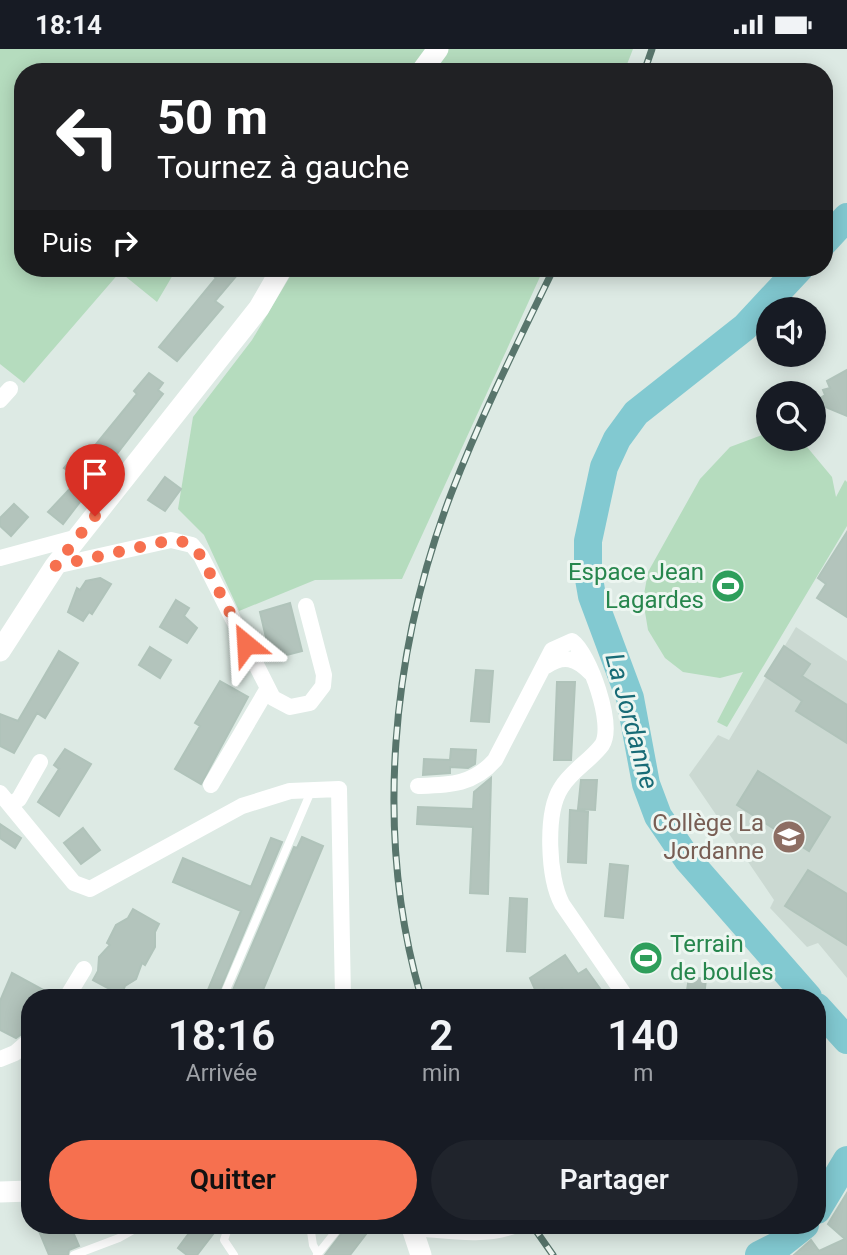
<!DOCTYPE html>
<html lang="fr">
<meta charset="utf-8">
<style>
body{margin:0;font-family:Roboto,sans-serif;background:#20242c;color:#f1f3f6;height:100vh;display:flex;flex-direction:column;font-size:26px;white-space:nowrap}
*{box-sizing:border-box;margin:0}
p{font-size:23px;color:#9ea1a6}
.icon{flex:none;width:38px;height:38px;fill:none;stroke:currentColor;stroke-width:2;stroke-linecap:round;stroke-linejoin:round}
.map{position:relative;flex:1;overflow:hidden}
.side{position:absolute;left:21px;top:940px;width:805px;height:245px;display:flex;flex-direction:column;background:#171b24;border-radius:28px;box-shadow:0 4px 18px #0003}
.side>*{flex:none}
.banner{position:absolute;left:14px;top:14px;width:819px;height:214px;border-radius:28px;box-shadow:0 4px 18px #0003;background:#202124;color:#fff;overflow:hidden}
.fabs{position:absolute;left:756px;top:248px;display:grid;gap:14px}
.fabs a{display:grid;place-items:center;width:70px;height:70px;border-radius:50%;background:#171b24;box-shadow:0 4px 18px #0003;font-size:35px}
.pin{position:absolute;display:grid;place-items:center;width:60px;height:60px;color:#fff;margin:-72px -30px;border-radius:50% 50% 50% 0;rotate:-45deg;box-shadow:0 0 7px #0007}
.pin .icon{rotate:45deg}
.me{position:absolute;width:77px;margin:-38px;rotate:333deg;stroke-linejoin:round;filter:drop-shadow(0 0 5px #0008)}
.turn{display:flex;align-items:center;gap:24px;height:147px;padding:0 28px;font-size:32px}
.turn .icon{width:91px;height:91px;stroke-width:2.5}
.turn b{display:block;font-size:49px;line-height:60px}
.then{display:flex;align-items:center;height:66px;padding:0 28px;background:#0003;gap:14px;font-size:26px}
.eta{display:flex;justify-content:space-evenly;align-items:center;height:119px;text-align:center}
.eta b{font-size:42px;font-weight:600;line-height:49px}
.primary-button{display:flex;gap:14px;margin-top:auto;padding:14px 28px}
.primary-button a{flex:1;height:80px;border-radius:42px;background:#f6704f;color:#111;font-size:28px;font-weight:600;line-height:80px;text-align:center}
.primary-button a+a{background:#20242c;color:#f1f3f6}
.status{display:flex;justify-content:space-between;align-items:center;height:49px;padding:0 35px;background:#171b24;direction:ltr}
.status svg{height:19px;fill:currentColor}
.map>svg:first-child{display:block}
</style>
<div class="status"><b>18:14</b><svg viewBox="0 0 49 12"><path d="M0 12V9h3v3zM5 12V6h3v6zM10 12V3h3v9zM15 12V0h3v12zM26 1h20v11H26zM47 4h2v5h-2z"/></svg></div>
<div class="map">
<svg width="847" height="1206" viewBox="0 0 847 1206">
<rect width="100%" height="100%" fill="#ddeae4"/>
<!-- built -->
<path fill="#cbd9d2" d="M796,578L847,612V929L818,894L807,898L770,859L774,851L689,726L718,686L729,691Z"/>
<!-- green -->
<path fill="#b5dcbe" d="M0,0H633L624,23H23V219H177L157,253L120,223L24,334L0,315Z
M295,219H544L402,530L315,531L239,562L204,486L178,460L193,368L252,291Z
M767,384L768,390L802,392L832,428L836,448L845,431L847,433V477L727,678L717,673L743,623L720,629L683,623L665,609L648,581L643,551L648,523L700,430L730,398Z
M633,903H659V917L632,916Z"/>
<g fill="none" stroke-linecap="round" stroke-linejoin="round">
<!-- river -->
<path stroke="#82c9d1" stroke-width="28" d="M824,193L847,168
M800,219L745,278L636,364L617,390L604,418L588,492V524L592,547L630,649L646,735L658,767L688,811L808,948
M817,958L847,991
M817,1161L847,1111
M759,1206L781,1195L805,1176"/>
</g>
<!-- building -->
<path fill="#b3c4bc" stroke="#b0c3ba" stroke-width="2" d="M203,219H229L237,226L215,252L223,258L177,312L159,298L216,229Z
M847,321V367L823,357L819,350L825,346L823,341L830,339L827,332Z
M149,324L163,334L158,341L163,345L63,475L48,463L79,430L64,419L77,404L84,410L137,345L134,342Z
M165,428L181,440L165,462L148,451Z
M14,455L28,468L11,487L0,477V469Z
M847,483V568L817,549L826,535L818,529Z
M100,529L111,535L92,565L89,563L83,572L68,563L77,539L80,541L86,532Z
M176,551L189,559L184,567L197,579L187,594L160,578Z
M290,554L302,602L271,610L260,563Z
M784,597L810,615L802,627L847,656V694L796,662L802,652L765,627Z
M150,598L171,611L160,629L139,616Z
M59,602L78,614L45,669L37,664L14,704L0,697V665L18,672Z
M476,621L493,622L489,673L471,672Z
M220,632L248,648L201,735L175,720L200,677L195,674Z
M557,633H575L571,711H554Z
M65,700L91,715L59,767L38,753L59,720L54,716Z
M451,700L476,701L475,715L468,719L450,718V724L423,726L424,710L450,711Z
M758,722L830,768L809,802L737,756Z
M491,729L488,845L470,844L473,778L417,775L418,758L473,760L474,743Z
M581,731H597L595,761L578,760Z
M570,761L588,763L586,814L568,813Z
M0,775L21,789L15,799L0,789Z
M83,779L100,801L81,815L64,794Z
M302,788L323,797L260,948H230L294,798L297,799Z
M271,789L282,793L217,948H205L241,862L173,833L183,809L251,838Z
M610,815L628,817L623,869L605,867Z
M808,821L847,845V896L785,857Z
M510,849L527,850L525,903L507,902Z
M133,860L159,875L155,883V898L145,916L142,914L136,930L125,937L121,946L93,931L98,922L99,908L110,896L107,894L116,876L128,869Z
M565,906L578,925L586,920L601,941L590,948H569L562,939L548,948L544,940L537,945L530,929Z
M12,924L56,948H30V979L16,989L0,981V952Z
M689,928L706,930L704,948H686Z
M847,1144V1206H794L811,1191L819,1202L845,1190L828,1175Z
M53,1176H70L79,1197L69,1201L68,1206H49L39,1182Z
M195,1176H220L197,1206H187L178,1199Z
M373,1176L350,1206H325L348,1176Z"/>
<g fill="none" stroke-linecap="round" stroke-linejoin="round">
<!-- lane -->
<path stroke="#fff" stroke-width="8" d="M223,948L312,740
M229,1176L224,1191L234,1206
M310,1176L313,1196L318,1205
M74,1206L119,1189L142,1176
M317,1206L341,1176"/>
<!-- street -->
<path stroke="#fff" stroke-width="16" d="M0,351L10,340
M0,509L78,488
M55,517L171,491L192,496L201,507L273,649L290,658L310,654L323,637L324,626L306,557
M546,617C564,605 576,609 591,624
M211,736L268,639
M418,737C449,736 473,736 495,711L552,601L572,592C589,604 615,676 602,696C590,712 571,722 561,739C545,764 548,829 562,855L626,948
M0,744L74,834L90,840L242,757L290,742L339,740L343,948
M10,756L19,750L40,713
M67,948L84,920
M0,1010L15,1004L30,991
M412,1179C446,1181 483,1189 516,1176"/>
<!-- secondary -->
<path stroke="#fff" stroke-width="21" d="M421,23L438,0
M0,602L55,517L259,259L282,219
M0,1143L30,1142
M411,1176L421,1206"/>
<defs>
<path id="rail" d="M644,23L652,0
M421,948C374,786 391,602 451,445C481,367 518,293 554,219
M532,1176L553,1206"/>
</defs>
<!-- rail casing -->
<use href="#rail" stroke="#58756c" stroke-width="7"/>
<!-- rail -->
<use href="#rail" stroke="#edf6f1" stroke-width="4.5" stroke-dasharray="13" stroke-linecap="butt"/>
</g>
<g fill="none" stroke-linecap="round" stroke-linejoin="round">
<!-- route -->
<path stroke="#f6704f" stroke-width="12" stroke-dasharray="0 21.6" d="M95,467L55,517L171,491C186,492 192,496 201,507L246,595"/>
</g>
<!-- icons -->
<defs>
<symbol id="stadium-disc" viewBox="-11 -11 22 22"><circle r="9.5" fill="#2e9e5b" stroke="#edf6f1"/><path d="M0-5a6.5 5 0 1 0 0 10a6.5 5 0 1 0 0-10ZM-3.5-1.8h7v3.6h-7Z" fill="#fff"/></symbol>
<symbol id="school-disc" viewBox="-11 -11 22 22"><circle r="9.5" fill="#8d6e63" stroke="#edf6f1"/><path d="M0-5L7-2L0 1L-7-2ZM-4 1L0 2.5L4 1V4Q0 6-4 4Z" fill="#fff"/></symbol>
</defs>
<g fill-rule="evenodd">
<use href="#stadium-disc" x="709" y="518" width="38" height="38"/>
<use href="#school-disc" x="770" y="769" width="38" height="38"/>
<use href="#stadium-disc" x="627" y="890" width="38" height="38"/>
</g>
<g text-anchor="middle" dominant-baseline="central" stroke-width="6" stroke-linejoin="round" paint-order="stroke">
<!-- leisure labels -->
<g font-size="24" fill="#27864d" stroke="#edf6f1" text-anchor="end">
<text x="704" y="523">Espace Jean<tspan x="704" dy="28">Lagardes</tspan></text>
<text x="670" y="895" text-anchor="start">Terrain<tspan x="670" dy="28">de boules</tspan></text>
</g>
<!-- education labels -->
<g font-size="24" fill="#785e54" stroke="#edf6f1" text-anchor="end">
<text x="764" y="774">Collège La<tspan x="764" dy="28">Jordanne</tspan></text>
</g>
<!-- water labels -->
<g font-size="26" font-style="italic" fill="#186b76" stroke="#edf6f1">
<text transform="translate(632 672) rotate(75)">La Jordanne</text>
</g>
</g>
</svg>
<div class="fabs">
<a><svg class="icon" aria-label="sound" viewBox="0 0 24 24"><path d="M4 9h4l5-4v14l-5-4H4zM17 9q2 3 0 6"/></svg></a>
<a><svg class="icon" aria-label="search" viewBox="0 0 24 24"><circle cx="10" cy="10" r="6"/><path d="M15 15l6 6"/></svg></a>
</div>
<div class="pin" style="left:95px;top:467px;background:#d93025"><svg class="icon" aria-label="arrive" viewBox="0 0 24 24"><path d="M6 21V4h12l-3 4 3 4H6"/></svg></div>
<svg class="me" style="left:246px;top:595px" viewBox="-20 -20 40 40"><path d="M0-17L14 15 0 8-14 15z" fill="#f6704f" stroke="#fff" stroke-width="4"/></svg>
<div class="banner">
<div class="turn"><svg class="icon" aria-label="left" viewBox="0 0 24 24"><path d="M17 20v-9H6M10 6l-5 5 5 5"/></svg><div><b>50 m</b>Tournez à gauche</div></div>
<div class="then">Puis<svg class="icon" aria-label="right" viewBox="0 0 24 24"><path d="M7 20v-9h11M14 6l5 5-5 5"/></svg></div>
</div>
<section class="side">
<div class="eta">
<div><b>18:16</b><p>Arrivée</p></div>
<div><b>2</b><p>min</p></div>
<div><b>140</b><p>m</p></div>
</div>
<div class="primary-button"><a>Quitter</a><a>Partager</a></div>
</section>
</div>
